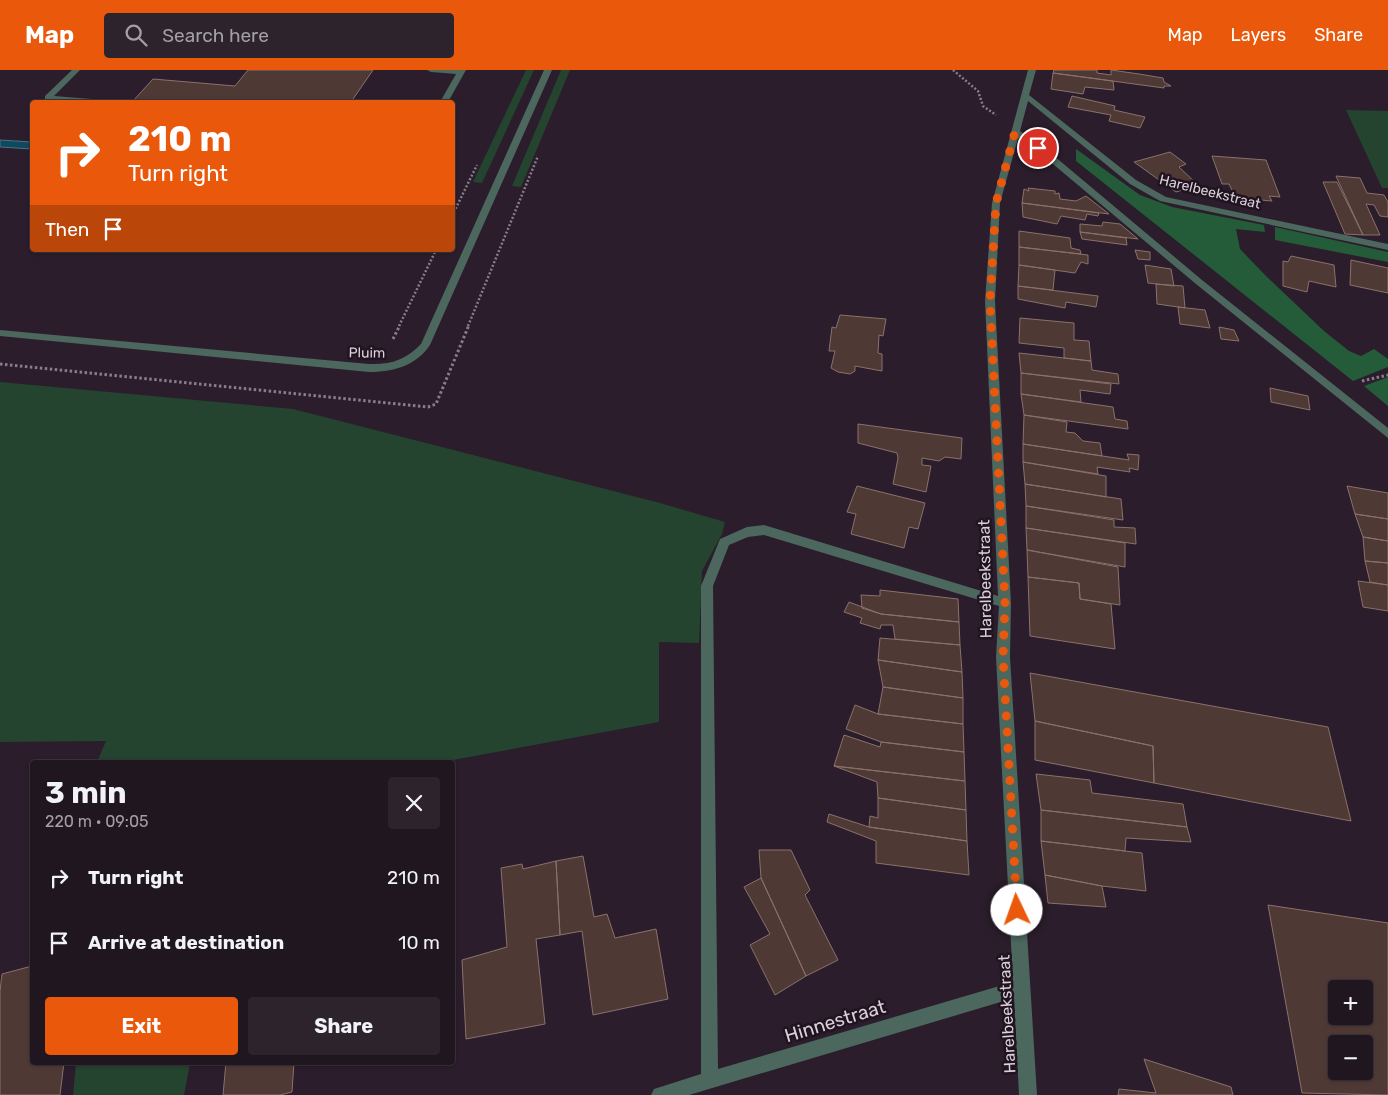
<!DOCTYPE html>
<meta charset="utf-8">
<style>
body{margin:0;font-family:Rubik,sans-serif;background:#2d232d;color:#f1f3f6;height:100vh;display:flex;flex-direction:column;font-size:19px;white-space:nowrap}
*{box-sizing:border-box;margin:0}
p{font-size:16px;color:#a29fa5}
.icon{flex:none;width:28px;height:28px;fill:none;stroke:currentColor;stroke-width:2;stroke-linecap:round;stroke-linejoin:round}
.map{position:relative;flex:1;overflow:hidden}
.side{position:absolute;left:30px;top:690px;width:425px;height:305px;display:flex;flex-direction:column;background:#201620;border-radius:5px;box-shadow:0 1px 4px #0004,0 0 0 1px #3d353e}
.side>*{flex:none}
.guide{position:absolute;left:30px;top:30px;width:425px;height:152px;border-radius:5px;box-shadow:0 1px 4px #0004,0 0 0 1px #3d353e;background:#ea580c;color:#fff;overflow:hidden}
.fabs{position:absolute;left:1328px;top:910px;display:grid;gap:10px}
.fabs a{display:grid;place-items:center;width:45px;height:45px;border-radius:5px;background:#201620;box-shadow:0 1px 4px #0004,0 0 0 1px #3d353e;font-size:25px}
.pin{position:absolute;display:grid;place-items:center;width:42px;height:42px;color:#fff;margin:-21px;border:2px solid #fff;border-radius:50%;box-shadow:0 1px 5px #0007}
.me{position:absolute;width:55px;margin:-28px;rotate:357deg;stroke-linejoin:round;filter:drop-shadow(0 0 4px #0008)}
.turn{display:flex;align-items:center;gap:18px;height:105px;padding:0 15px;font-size:22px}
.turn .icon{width:65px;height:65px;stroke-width:2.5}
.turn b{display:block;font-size:35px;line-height:42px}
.then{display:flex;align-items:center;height:48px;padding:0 15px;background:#0003;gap:10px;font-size:19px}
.round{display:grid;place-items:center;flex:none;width:52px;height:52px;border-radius:5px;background:#2d232d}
.summary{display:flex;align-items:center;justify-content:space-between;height:85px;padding:0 15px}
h1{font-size:30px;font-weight:700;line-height:38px}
.button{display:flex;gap:10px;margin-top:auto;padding:10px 15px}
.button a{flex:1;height:58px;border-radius:5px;background:#ea580c;color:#fff;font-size:20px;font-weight:700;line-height:58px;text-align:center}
.button a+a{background:#2d232d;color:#f1f3f6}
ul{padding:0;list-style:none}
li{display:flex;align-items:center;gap:15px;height:65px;padding:0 15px}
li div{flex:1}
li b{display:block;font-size:19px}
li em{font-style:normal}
header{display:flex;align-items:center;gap:30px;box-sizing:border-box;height:70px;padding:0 25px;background:#ea580c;color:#fff}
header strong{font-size:24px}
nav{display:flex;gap:28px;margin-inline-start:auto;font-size:18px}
.search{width:350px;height:45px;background:#2d232d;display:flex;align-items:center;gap:12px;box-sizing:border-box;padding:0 18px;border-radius:5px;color:#a29fa5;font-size:19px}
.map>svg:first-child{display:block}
</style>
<header>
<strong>Map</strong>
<div class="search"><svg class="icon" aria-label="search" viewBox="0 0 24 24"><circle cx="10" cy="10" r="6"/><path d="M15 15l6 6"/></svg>Search here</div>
<nav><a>Map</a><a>Layers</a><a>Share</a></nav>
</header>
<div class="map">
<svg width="1388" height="1025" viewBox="0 0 1388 1025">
<rect width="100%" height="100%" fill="#2b1d2b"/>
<!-- green -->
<path fill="#24442f" d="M526,0H534L482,113L473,112Z
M561,0H570L521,117L512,116Z
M1346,40L1388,41V118H1382Z
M0,312L293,339L660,433L725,452L722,464L702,501L699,573L659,572V652L442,692H97L106,671L0,672Z
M76,993V992L190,993L184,1025H73Z"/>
<!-- forest -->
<path fill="#245c39" d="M1076,79L1140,125L1172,137L1264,155L1265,162L1236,159L1240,179L1266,206L1324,261L1349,281L1361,286L1374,279L1388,289V297L1353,311L1076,91Z
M1275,157L1388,182V192L1275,170Z
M1388,307V336L1364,316Z"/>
<!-- water -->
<path fill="#10495f" stroke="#4c7284" d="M0,70L32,72V79L0,77Z"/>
<!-- building -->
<path fill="#4f3935" stroke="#8a716d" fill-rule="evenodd" d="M248,0H373L351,32H132L153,9L235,16Z
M1054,0H1097V3L1111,5V0L1139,4L1163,8L1164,12L1171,16H1164V18L1053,3Z
M1053,3L1113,11L1114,20L1085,17L1083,24L1051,19Z
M1072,26L1115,36L1114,40L1145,47L1140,58L1109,51L1111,45L1068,37Z
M1170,82L1186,94L1179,97L1198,115L1176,122L1134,92Z
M1212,86L1266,90L1280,127L1269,126L1272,131L1236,128L1229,114H1222Z
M1336,106L1360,108L1367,123L1384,125L1388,132V147L1380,146L1374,135L1366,134L1380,165H1363Z
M1323,112H1337L1363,165L1345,164Z
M1028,118L1055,121V124L1059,123L1060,129L1076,131L1086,126L1109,144L1022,133L1024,119L1029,121Z
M1022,133L1099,143L1098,146L1087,144L1085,150L1061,146L1057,154L1023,147Z
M1103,152L1120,154L1138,169L1080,162V154L1102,156Z
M1019,161L1070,168L1071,178L1080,180L1081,184L1019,177Z
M1080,162L1126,168L1127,175L1082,169Z
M1019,177L1088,185V194L1081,192L1075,203L1019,195Z
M1135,180L1150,182V190L1138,189Z
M1291,186L1334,195L1336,217L1309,211L1307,222L1283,216V191L1288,192Z
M1351,190L1388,198V223L1350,215Z
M1019,195L1055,200L1053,220L1018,216Z
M1145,195L1171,199L1174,216L1148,213Z
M1156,214L1183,216L1185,238L1157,234Z
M1018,216L1098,226L1096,237L1066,232L1065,238L1018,229Z
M1178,237L1205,240L1210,258L1180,254Z
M840,245L886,249L883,266L879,265L878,283L882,284V301L855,296V301L850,304L838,302L831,298L835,281H829L832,257L836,258Z
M1020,248L1074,253V270L1089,271L1091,291L1064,288V278L1019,273Z
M1219,257L1234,260L1239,271L1221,269Z
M1019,283L1091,291L1092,300L1118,304L1119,314L1021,303Z
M1021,303L1111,314L1110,324L1080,320L1081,332L1021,324Z
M1270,318L1308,326L1310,340L1271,332Z
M1021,324L1113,337L1115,349L1127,351L1128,359L1024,345Z
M1024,345L1067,352L1066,362L1075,363L1083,371L1100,373L1102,386L1023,374Z
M858,354L962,368L961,389L945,387L939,391L922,388V395L931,396L926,422L893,414L898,388L897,383L858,373Z
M1023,374L1129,390L1127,384L1139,385L1138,400L1129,398L1130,402L1097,397L1098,404L1023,392Z
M1023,392L1106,406V427L1025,414Z
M1025,414L1121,429L1123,450L1026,436Z
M857,416L925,433L918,459L909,457L904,478L851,464L856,444L847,442Z
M1347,416L1388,423V449L1355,444Z
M1026,436L1114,450V457L1135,458L1136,474L1026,458Z
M1355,444L1388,449V471L1363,467Z
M1026,458L1125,473V497L1027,480Z
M1363,467L1388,471V493L1365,491Z
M1027,480L1118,497L1120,535L1080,529L1079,513L1028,507Z
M1365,491L1388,493V515L1370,512Z
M1028,507L1079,513L1080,529L1111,534L1115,579L1030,566Z
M1358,511L1388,515V541L1363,537Z
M880,520L958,529L959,552L881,544L862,538L861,525L880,526Z
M849,532L881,544L959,552L960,575L895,569L893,555H881L880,559L860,553L862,548L844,542Z
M880,568L960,575L962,602L878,590Z
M878,590L962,602L963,628L883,617Z
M1030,603L1328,657L1351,751L1154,713L1153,676L1035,651Z
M883,617L963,628V654L878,644Z
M855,635L878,644L963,654L964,682L881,672L846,659Z
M1035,651L1153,676L1154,713L1035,690Z
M844,665L880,677L881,672L964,682L965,711L834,696Z
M834,696L965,711L966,740L878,728L877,712Z
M1036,704L1090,710L1092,723L1183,734L1187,757L1041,740Z
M878,728L966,740L967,771L869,757L870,746L878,748Z
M1041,740L1187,757L1191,772L1126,768L1125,781L1041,771Z
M829,744L869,757L967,771L969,805L876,793V771L827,752Z
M1041,771L1142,783L1146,821L1102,816L1045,805Z
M759,780H791L810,820L805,825L838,890L806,906L761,808Z
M583,786L594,847L607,844L615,868L656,859L668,929L593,945L582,861L560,865L556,791Z
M556,791L560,865L536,869L545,954L466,969L462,890L507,877L501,798L522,794L523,799Z
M1045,805L1102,816L1106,837L1048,833Z
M761,808L806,906L775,925L750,875L770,864L744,817Z
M1268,835L1388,853V1025L1302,1023ZM1336,919H1364V946H1336ZM1336,974H1364V1001H1336Z
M32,896V992H64L60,1025H0V921L2,904Z
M1144,989L1231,1017L1233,1025H1118L1119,1019L1156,1023Z
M226,992H294L292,1022L280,1025H223Z"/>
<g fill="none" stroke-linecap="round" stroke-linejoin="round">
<!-- path-far1 -->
<path stroke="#887d88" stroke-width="2.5" stroke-dasharray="2 2" stroke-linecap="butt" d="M953,0L978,21L983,36L996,45
M452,146L477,95
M399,256L436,180
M468,256L538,86"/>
<!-- path -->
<path stroke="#887d88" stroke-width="3" stroke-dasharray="2.5 2.5" stroke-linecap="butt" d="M393,269L400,255
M0,294L428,337L436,334L469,255
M1362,311L1388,305"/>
<!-- minor -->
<path fill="#4b675e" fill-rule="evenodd" d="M72,0H80L54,26L105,30L109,32L45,30V26Z
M427,0H466L448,32H440L456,4L431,2Z
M544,0H552L430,275C416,296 393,302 369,302L0,266V260L369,294C390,295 406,290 421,274Z
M1028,0H1036L1029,25L1136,110L1166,127L1388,174V180L1160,131L1130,114L1028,31L1020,61L1041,75L1202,210L1388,358V368L1196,214L1035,79L1018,68L1000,133L995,231L1011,533L1010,587L1037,1025H1019L1014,928L689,1025H651L654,1019L701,1004V516L720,469L747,457L764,455L998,526L985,231L992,133ZM764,465L999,536L996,587L1013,912L718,999L713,516L729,475L748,467Z"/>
</g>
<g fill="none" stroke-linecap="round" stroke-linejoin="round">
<!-- route -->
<path stroke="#ea580c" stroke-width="9" stroke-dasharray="0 16.2" d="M1017,840L1003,587L1005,533L990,231L996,133L1015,62L1038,78"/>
</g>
<g text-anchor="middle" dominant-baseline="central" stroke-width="5" stroke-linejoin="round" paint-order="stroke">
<!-- far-street labels -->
<g font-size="14" fill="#d9d0d9" stroke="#211421">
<text transform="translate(1210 122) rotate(14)">Harelbeekstraat</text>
<text transform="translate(367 283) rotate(1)">Pluim</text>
</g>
<!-- street labels -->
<g font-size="16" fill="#d9d0d9" stroke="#211421">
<text transform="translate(985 509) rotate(-91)">Harelbeekstraat</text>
<text transform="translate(1007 944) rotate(-93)">Harelbeekstraat</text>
</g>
<!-- near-street labels -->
<g font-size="19" fill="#d9d0d9" stroke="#211421">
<text transform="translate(835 951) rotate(-17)">Hinnestraat</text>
</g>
</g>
</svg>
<div class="fabs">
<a>+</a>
<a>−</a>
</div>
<div class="pin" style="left:1038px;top:78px;background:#d93025"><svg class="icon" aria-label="arrive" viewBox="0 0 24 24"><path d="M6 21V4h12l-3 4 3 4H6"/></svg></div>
<svg class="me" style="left:1017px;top:840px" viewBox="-20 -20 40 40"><circle r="19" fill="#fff"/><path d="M0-13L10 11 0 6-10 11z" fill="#ea580c"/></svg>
<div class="guide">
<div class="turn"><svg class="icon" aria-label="right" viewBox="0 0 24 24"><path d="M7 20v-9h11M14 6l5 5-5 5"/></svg><div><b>210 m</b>Turn right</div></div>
<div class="then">Then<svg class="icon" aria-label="arrive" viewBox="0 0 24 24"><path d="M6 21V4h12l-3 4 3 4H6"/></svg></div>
</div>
<section class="side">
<div class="summary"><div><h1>3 min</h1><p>220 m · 09:05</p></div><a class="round"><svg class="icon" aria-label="close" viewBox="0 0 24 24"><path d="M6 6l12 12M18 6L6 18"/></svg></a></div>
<ul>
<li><svg class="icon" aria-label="right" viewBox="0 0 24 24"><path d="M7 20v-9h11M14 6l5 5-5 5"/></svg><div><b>Turn right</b></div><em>210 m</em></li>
<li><svg class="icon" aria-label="arrive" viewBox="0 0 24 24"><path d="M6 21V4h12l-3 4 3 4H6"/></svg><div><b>Arrive at destination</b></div><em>10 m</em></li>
</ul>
<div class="button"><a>Exit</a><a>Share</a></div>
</section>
</div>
